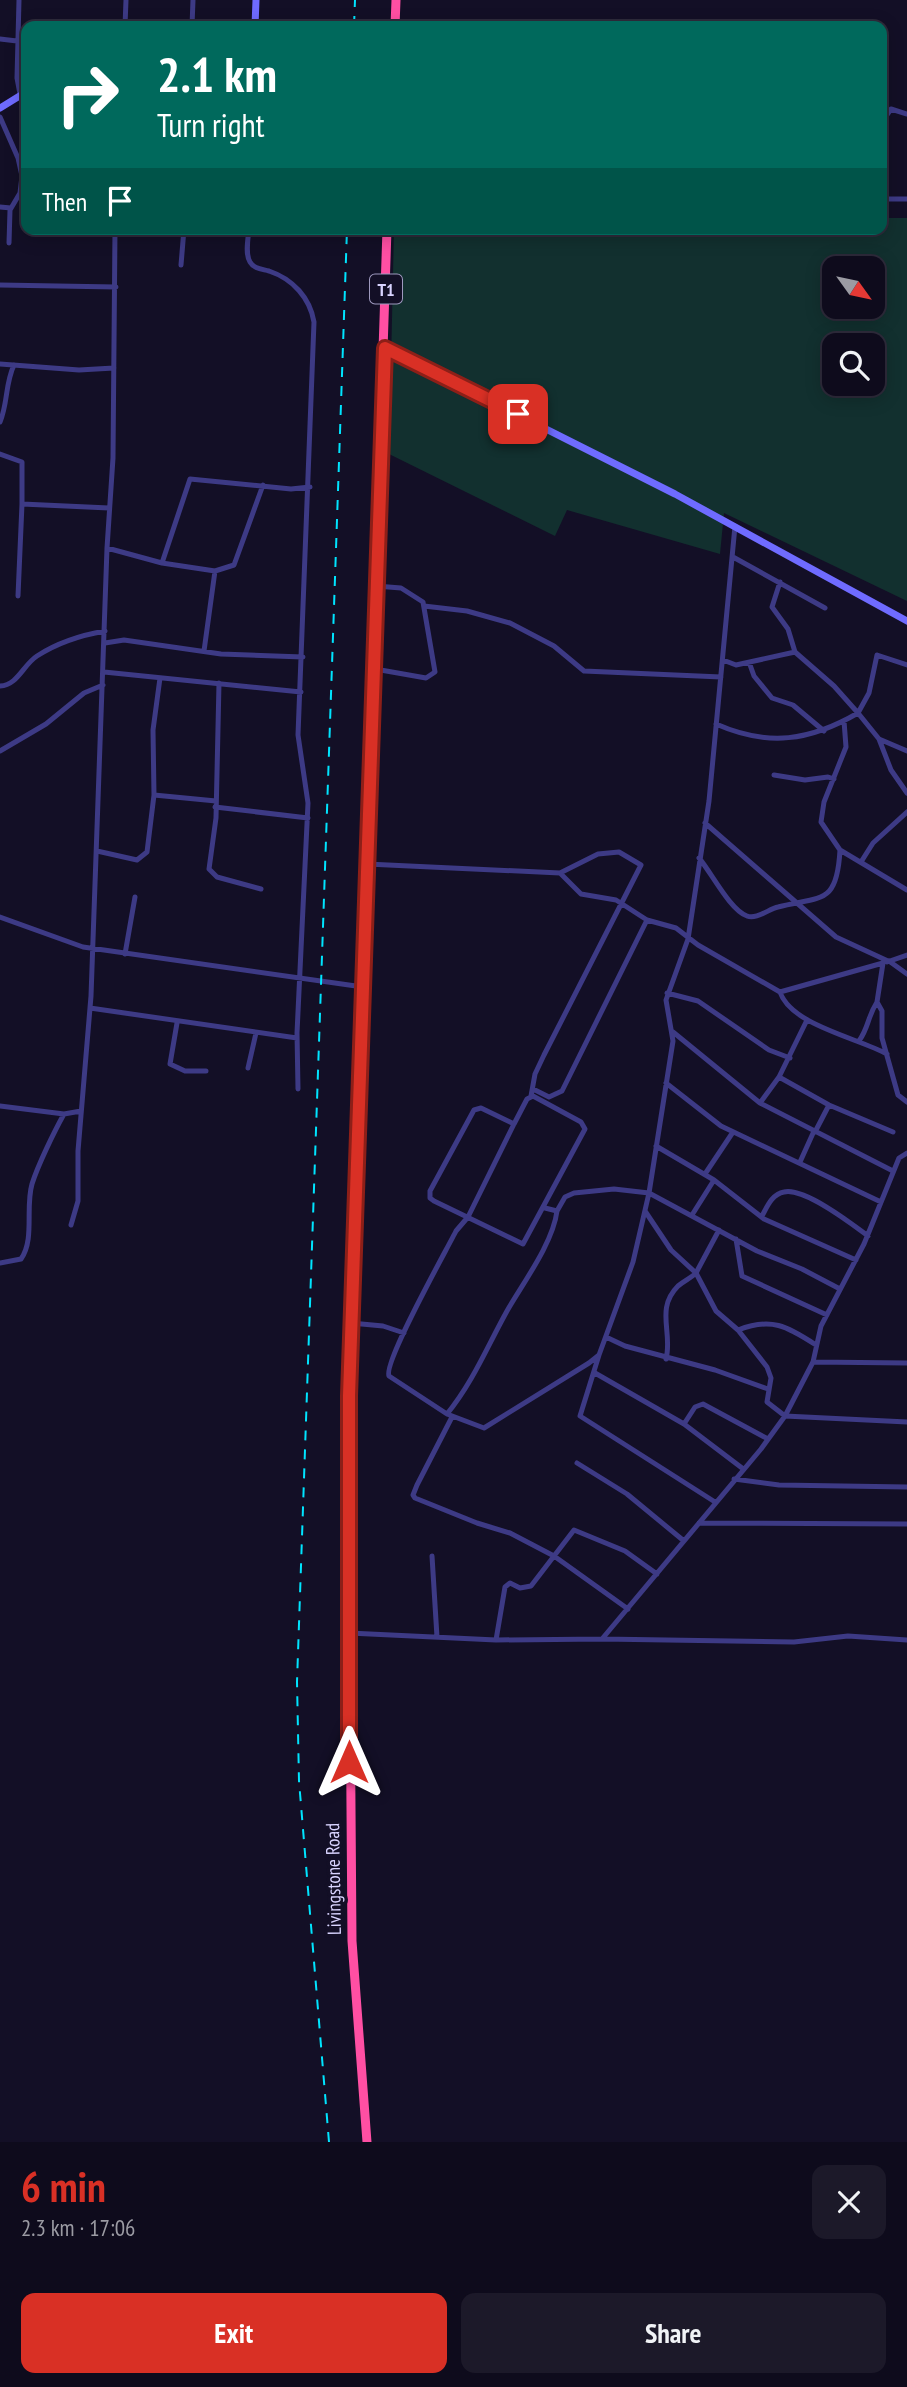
<!DOCTYPE html>
<meta charset="utf-8">
<style>
body{margin:0;font-family:"PT Sans Narrow",sans-serif;background:#1c1929;color:#f1f3f6;height:100vh;display:flex;flex-direction:column;font-size:26px;white-space:nowrap}
*{box-sizing:border-box;margin:0}
p{font-size:23px;color:#9b9ba3}
.icon{flex:none;width:38px;height:38px;fill:none;stroke:currentColor;stroke-width:2;stroke-linecap:round;stroke-linejoin:round}
.map{position:relative;height:2142px;overflow:hidden}
.sheet{display:flex;flex-direction:column;background:#0e0b1c;flex:1}
.sheet>*{flex:none}
.top-card{position:absolute;left:21px;top:21px;width:866px;height:214px;border-radius:14px;box-shadow:0 4px 18px #0003,0 0 0 2px #2e2b3b;background:#00695c;color:#fff;overflow:hidden}
.needle{width:46px;rotate:123deg}
.fabs{position:absolute;left:822px;top:256px;display:grid;gap:14px}
.fabs a{display:grid;place-items:center;width:63px;height:63px;border-radius:14px;background:#0e0b1c;box-shadow:0 4px 18px #0003,0 0 0 2px #2e2b3b;font-size:35px}
.pin{position:absolute;display:grid;place-items:center;width:60px;height:60px;color:#fff;margin:-30px;border-radius:14px;box-shadow:0 4px 10px #0006}
.me{position:absolute;width:77px;margin:-38px;rotate:0deg;stroke-linejoin:round;filter:drop-shadow(0 0 5px #0008)}
.turn{display:flex;align-items:center;gap:24px;height:147px;padding:0 21px;font-size:32px}
.turn .icon{width:91px;height:91px;stroke-width:2.5}
.turn b{display:block;font-size:49px;line-height:60px}
.then{display:flex;align-items:center;height:66px;padding:0 21px;background:#0003;gap:14px;font-size:26px}
.round{display:grid;place-items:center;flex:none;width:74px;height:74px;border-radius:14px;background:#1c1929}
.headline{display:flex;align-items:center;justify-content:space-between;height:119px;padding:0 21px}
h1{font-size:42px;font-weight:700;line-height:52px;color:#d93025}
.primary-button{display:flex;gap:14px;margin-top:auto;padding:14px 21px}
.primary-button a{flex:1;height:80px;border-radius:14px;background:#d93025;color:#fff;font-size:28px;font-weight:700;line-height:80px;text-align:center}
.primary-button a+a{background:#1c1929;color:#f1f3f6}
.map>svg:first-child{display:block}
</style>
<div class="map">
<svg width="907" height="2142" viewBox="0 0 907 2142">
<rect width="100%" height="100%" fill="#130f26"/>
<!-- green -->
<path fill="#12302f" fill-rule="evenodd" d="M882,218H907V601L724,513L720,554L567,510L555,536L389,454L394,229L495,233L580,229H882ZM835,268H873V306H835ZM835,345H873V383H835Z"/>
<g fill="none" stroke-linecap="round" stroke-linejoin="round">
<!-- street -->
<path stroke="#3d3a85" stroke-width="5" d="M19,0L17,78L20,94
M125,26L126,0
M192,26L193,0
M0,39L17,41
M0,117L18,158L22,176L20,193L10,210L9,243
M882,122L891,109L907,114
M882,199H907
M0,207L11,208
M249,229C248,239 245,254 250,262C254,269 262,269 269,271C293,279 310,298 314,322L298,735L308,803L297,1033L298,1089
M181,265L184,229
M0,285L116,287
M0,364L79,370L114,368
M0,422C8,403 5,384 14,365
M0,454L22,462V504
M107,548L162,563L215,571L204,651
M733,557L825,608
M162,563L190,479L291,489L310,487
M215,571L234,565L263,485
M780,582L772,607L788,629L795,652
M18,596L22,504L109,508
M424,606L467,611L510,623L554,646L584,671L721,677
M105,643L124,640L221,654L303,657
M723,660L736,665L795,652L834,686L858,713L869,693L877,655L907,665
M749,662L754,676L772,698L793,705L824,731
M375,669L426,678L435,672L423,602L401,588L376,586
M104,672L301,692
M219,683L216,818L209,869L217,877L261,889
M0,686C18,685 23,665 37,656C57,643 82,635 105,631
M844,721L846,747L824,802L821,822L840,850L907,890
M716,724C768,747 810,741 858,713L879,739
M0,751L46,724L84,693L103,685
M907,751L879,739L891,770L907,793
M774,775L805,780L828,777L834,779
M154,795L216,801
M215,807L308,818
M705,823L836,937L888,961
M97,851L137,860L147,852L154,795L153,730L160,678
M699,858C711,872 730,910 747,916C756,920 769,909 778,907C822,896 837,905 840,850
M861,862L873,843L907,812
M367,864L560,873L598,854L619,852L641,865L544,1055L535,1074L531,1096
M560,873L581,894L616,900L647,920L676,928L698,945L780,992L883,963L877,1002L882,1011V1038L898,1095L907,1102
M0,917L83,947L363,987
M125,954L135,897
M889,961L907,974
M887,962L907,955
M780,992C791,1025 858,1038 887,1054
M667,993L698,1001L769,1050L790,1058
M90,1008L297,1038
M807,1020L779,1077L829,1105L893,1132
M177,1023L170,1064L185,1071H206
M673,1032L760,1103L779,1077
M859,1041C869,1027 867,1018 877,1002
M248,1068L256,1033
M666,1083L721,1126L881,1202
M533,1089L549,1097L562,1091L647,920
M760,1103L893,1171
M0,1106L64,1114L81,1111
M514,1124L527,1099L533,1096L581,1122L585,1129L523,1244L434,1201L430,1198V1191L474,1110L481,1108L514,1124L468,1217L456,1231C446,1251 383,1363 389,1376L447,1414C473,1382 487,1347 507,1311C523,1283 553,1243 557,1211
M815,1132L829,1105
M656,1146L714,1180L764,1219L856,1260
M907,1153L899,1158L864,1244L821,1326L813,1362L907,1363
M800,1162L814,1131
M705,1174L733,1132
M545,1208L557,1211L565,1197L574,1193L614,1189L649,1193L757,1251L802,1269L840,1289
M645,1211L671,1250L696,1273L719,1230
M692,1215L714,1180
M762,1216C767,1207 772,1194 784,1192C804,1187 852,1224 868,1236
M71,1225L78,1201V1151L91,996L107,548L113,458L115,229
M736,1239L742,1276L827,1315
M0,1263L21,1259C35,1239 25,1208 32,1184C38,1165 54,1132 64,1114
M351,1323L383,1326L404,1333
M738,1330C771,1317 787,1326 816,1345
M606,1337L625,1346L715,1370L768,1389
M599,1355L580,1416L715,1502
M666,1359C673,1333 655,1309 678,1286C684,1281 691,1278 696,1273L716,1311L738,1330L767,1367L771,1378L767,1402L785,1416L907,1422
M595,1373L684,1424L742,1468
M447,1414L484,1428L589,1363L599,1355L633,1262L649,1193L673,1041L666,1000L688,939L709,801L735,526
M452,1417L417,1485L413,1495L415,1498L477,1523L510,1533L554,1556L628,1609
M684,1424L695,1407L703,1404L768,1439
M577,1463L627,1494L684,1541
M734,1479L779,1485L907,1487
M699,1523L907,1524
M432,1556L437,1637
M349,1633L496,1640L602,1639L761,1449L785,1416L813,1362
M602,1639L794,1642L848,1636L907,1640
M496,1640L505,1587L510,1583L520,1588L531,1586L574,1530L625,1551L657,1574"/>
<!-- secondary -->
<path stroke="#6f6bff" stroke-width="7" d="M255,26L256,0
M0,108L26,92
M385,348L675,494L907,621"/>
<!-- highway -->
<path stroke="#ff4fa3" stroke-width="9" d="M395,26L396,0
M367,2142L352,1941L348,1411L387,229"/>
<!-- rail -->
<path stroke="#00e5ff" stroke-width="2" stroke-dasharray="10 9" stroke-linecap="butt" d="M354,26L355,0
M329,2142L299,1781L297,1682L347,229"/>
</g>
<g fill="none" stroke-linecap="round" stroke-linejoin="round">
<defs>
<path id="route" d="M349,1762V1396L385,348L518,414"/>
</defs>
<!-- route casing -->
<use href="#route" stroke="#8d1f18" stroke-width="18"/>
<!-- route -->
<use href="#route" stroke="#d93025" stroke-width="12"/>
</g>
<g text-anchor="middle" dominant-baseline="central" stroke-width="7" stroke-linejoin="round" paint-order="stroke">
<!-- shield labels -->
<rect fill="#130f26" stroke="#9e99be" stroke-width="2" x="370" y="274.5" width="32" height="29" rx="5"/>
<g font-size="18" font-weight="bold" fill="#d9d4ff">
<text x="386" y="289">T1</text>
</g>
<!-- street labels -->
<g font-size="19" fill="#d9d4ff" stroke="#130f26">
<text transform="translate(333 1879) rotate(-91)">Livingstone Road</text>
</g>
</g>
</svg>
<div class="fabs">
<a><svg class="needle" viewBox="-14 -14 28 28"><path d="M0-13l5 13h-10z" fill="#e53935"/><path d="M0 13l5-13h-10z" fill="#9b9ba3"/></svg></a>
<a><svg class="icon" aria-label="search" viewBox="0 0 24 24"><circle cx="10" cy="10" r="6"/><path d="M15 15l6 6"/></svg></a>
</div>
<div class="pin" style="left:518px;top:414px;background:#d93025"><svg class="icon" aria-label="arrive" viewBox="0 0 24 24"><path d="M6 21V4h12l-3 4 3 4H6"/></svg></div>
<svg class="me" style="left:349px;top:1762px" viewBox="-20 -20 40 40"><path d="M0-17L14 15 0 8-14 15z" fill="#d93025" stroke="#fff" stroke-width="4"/></svg>
<div class="top-card">
<div class="turn"><svg class="icon" aria-label="right" viewBox="0 0 24 24"><path d="M7 20v-9h11M14 6l5 5-5 5"/></svg><div><b>2.1 km</b>Turn right</div></div>
<div class="then">Then<svg class="icon" aria-label="arrive" viewBox="0 0 24 24"><path d="M6 21V4h12l-3 4 3 4H6"/></svg></div>
</div>
</div>
<section class="sheet">
<div class="headline"><div><h1>6 min</h1><p>2.3 km · 17:06</p></div><a class="round"><svg class="icon" aria-label="close" viewBox="0 0 24 24"><path d="M6 6l12 12M18 6L6 18"/></svg></a></div>
<div class="primary-button"><a>Exit</a><a>Share</a></div>
</section>
